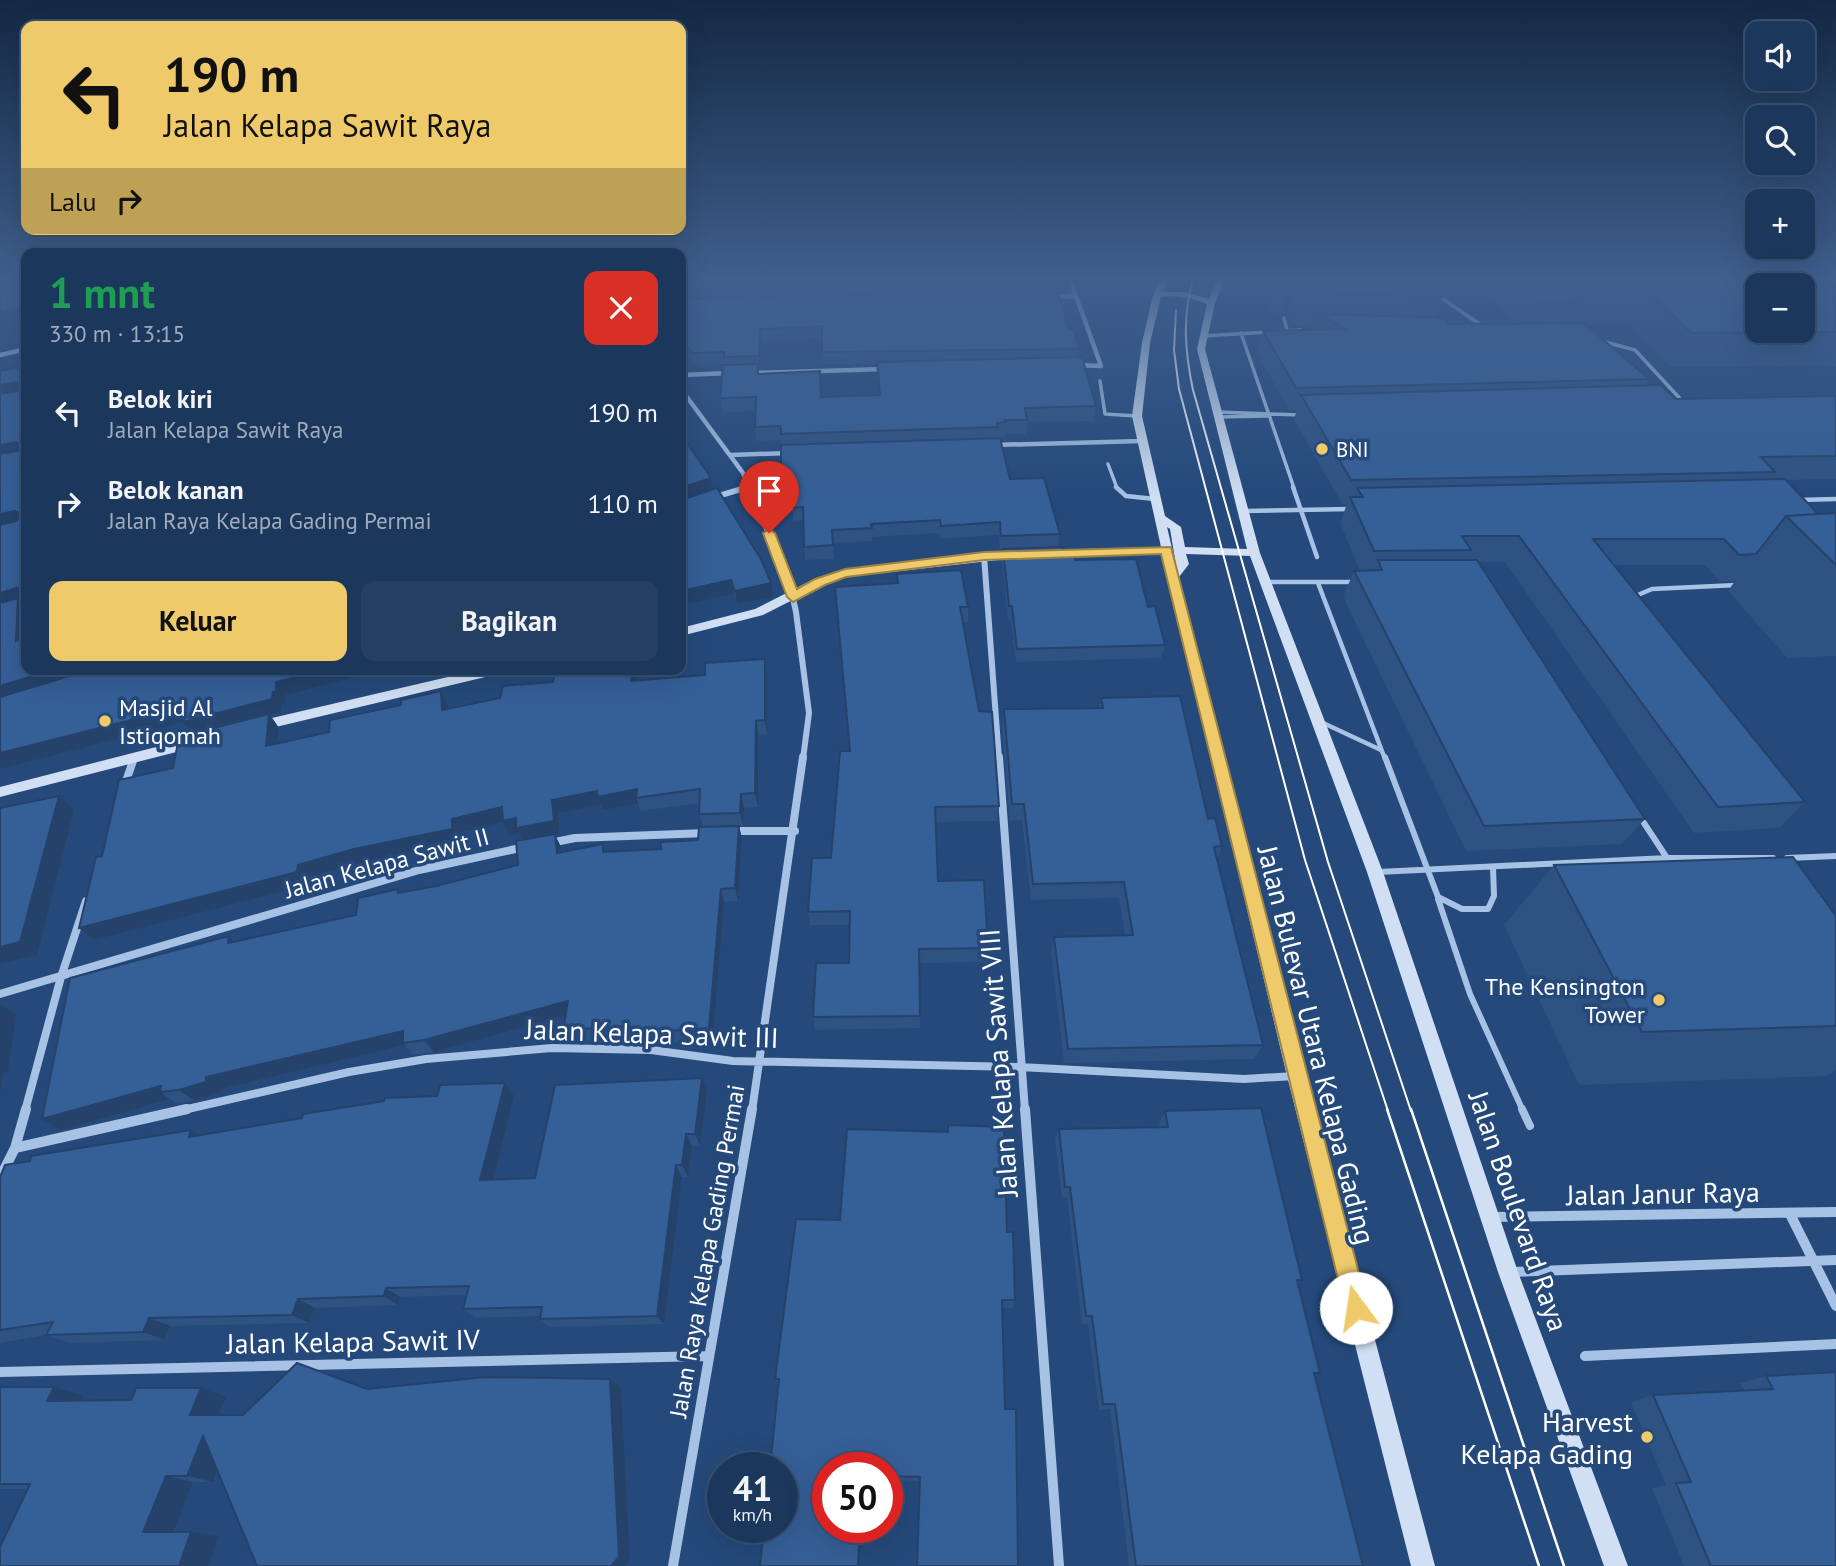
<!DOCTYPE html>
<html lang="id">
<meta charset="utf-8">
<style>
body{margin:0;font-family:"PT Sans",sans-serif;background:#243f62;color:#f1f3f6;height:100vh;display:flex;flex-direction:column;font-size:26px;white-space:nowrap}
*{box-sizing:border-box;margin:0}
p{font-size:23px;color:#a0acbb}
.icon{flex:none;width:38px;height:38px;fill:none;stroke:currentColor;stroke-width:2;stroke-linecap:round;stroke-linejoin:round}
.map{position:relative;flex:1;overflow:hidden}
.sheet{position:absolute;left:21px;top:248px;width:665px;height:427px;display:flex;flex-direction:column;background:#1b375c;border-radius:14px;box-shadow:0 7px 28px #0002,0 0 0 2px #395172}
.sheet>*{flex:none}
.banner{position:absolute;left:21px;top:21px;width:665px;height:214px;border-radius:14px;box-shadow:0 7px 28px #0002,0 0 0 2px #395172;background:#eeca6b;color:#111;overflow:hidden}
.controls{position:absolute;left:1745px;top:21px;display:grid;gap:14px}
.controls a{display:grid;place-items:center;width:70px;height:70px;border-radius:14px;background:#1b375c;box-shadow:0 7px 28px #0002,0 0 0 2px #395172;font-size:35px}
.speed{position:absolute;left:707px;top:1452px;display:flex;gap:14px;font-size:35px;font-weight:700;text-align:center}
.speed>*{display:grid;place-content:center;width:91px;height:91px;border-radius:50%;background:#1b375c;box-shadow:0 7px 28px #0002,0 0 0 2px #395172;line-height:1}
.speed small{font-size:18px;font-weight:400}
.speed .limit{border:10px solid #d22;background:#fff;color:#111}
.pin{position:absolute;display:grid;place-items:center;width:60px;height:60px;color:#fff;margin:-72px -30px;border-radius:50% 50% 50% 0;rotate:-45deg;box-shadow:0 0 7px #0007}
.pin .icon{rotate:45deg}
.me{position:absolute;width:77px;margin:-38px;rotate:346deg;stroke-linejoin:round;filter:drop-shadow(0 0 5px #0008)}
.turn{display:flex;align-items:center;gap:24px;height:147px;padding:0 28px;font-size:32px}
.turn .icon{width:91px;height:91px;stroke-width:2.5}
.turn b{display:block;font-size:49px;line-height:60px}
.then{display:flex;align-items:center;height:66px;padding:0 28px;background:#0003;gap:14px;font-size:26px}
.round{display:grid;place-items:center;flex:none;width:74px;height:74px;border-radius:14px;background:#243f62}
.headline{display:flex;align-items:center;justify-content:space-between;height:119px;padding:0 28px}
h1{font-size:42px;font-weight:700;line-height:52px;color:#1e9e55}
.action{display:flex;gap:14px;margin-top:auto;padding:14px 28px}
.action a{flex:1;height:80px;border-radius:14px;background:#eeca6b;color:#111;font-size:28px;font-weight:700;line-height:80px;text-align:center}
.action a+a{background:#243f62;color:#f1f3f6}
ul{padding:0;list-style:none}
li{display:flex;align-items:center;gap:21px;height:91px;padding:0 28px}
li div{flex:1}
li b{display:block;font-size:26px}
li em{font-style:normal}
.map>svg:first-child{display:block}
</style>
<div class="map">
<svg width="1836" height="1566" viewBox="0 0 1836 1566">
<rect width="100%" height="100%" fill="#24497a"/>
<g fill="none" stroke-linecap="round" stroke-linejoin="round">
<!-- river -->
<path fill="#19345a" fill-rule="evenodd" d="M1813,279H1836V294L1825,292Z"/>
<!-- lane-far3 -->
<path stroke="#a7c2e4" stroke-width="3.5" d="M1437,295L1484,327
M1284,318L1287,330
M1241,333L1294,488
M1203,336L1301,330
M1601,341L1635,350L1685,404
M1100,381L1105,414L1137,416
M1217,412L1301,415
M1218,417L1267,416
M1108,464L1117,488"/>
<!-- lane-far2 -->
<path stroke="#a7c2e4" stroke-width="4.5" d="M1116,487L1126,496L1155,499
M1293,487L1317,557
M1800,500L1836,499
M1244,511L1350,509
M1265,582H1356
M1318,583L1385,759
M1633,597L1652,589L1737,585
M1321,722L1381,750"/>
<!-- lane-far1 -->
<path stroke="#a7c2e4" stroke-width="6" d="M1385,757L1438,897L1462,909H1488L1494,896L1493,867
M1640,817L1667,858
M1787,858L1836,856
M1378,872L1667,858H1773
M1438,899L1470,994L1523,1111"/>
<!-- lane -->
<path stroke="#a7c2e4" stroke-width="8" d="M1522,1109L1530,1126"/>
<!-- street-far3 -->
<path stroke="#a7c2e4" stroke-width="4.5" d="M1070,279L1101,366L1075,365
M1052,297L1075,296
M0,355L26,349
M750,373L885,369
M681,375L731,373
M681,389L743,473L750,488
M993,445L1142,441
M730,455L789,453
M743,488L750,486"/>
<!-- street-far2 -->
<path stroke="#a7c2e4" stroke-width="6" d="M749,487L789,580L796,612L809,713L803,759
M715,497L748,487
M984,556L999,759"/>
<!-- street-far1 -->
<path stroke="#a7c2e4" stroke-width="8" d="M999,757L1025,1111
M124,787L134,758
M732,831H795
M550,843L575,838L706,833
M0,994L419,870L525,847
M25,1111L61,977L86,901
M179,1111L349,1072L426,1059L552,1048L651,1050L733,1061L1020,1067L1244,1079L1295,1076
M752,1111L803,757"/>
<!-- street -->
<path stroke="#a7c2e4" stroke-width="10" d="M1025,1109L1059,1566
M15,1148L187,1109
M0,1178L15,1148L26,1109
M1790,1214L1836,1306
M1491,1217L1836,1212
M1511,1272L1836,1260
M1585,1356L1836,1344
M0,1372L707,1356
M673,1566L752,1109"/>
<!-- secondary -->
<path fill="#d0dff4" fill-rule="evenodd" d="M1160,279H1168L1163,292H1184L1209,299L1217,279H1225L1215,303L1205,349L1260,553L1383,872L1518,1272L1628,1566H1604L1498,1272L1367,872L1250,556L1186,554L1189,564L1179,577L1305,1076L1435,1566H1411L1287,1076L1162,554L1048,558L1042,554L1048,550L1161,547L1132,416L1142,343L1153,295ZM1171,296L1190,298L1207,304L1197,349L1247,549L1185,547L1181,527L1165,516L1142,416L1150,343L1161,297ZM1167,527L1170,529L1176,565Z
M1020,551L1024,553V557L846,577L824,584L763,615L681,636V628L755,609L816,578L845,569Z
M478,670H504L498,674L259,731L252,726L259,721Z
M195,737L202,742L200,746L0,797V787Z"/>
<!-- tram-far1 -->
<path stroke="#fff" stroke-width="2" d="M1193,279C1182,317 1185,352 1193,390L1328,862L1411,1111
M1176,310L1174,350L1179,389L1305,860L1388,1111"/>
<!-- tram -->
<path stroke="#fff" stroke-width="2.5" d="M1387,1109L1539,1566
M1411,1109L1564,1566"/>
</g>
<!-- wall -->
<path fill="#2e5282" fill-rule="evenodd" d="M1277,279H1430L1443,297L1435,318L1449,324H1514L1476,279H1822L1836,289V366L1671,367L1630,325H1587L1649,379L1645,386L1676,399L1836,396V479L1786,480L1818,514L1836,513V656L1787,658L1728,591L1735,581H1719L1705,565H1614L1805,802L1779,828L1694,833L1505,562H1479L1645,819L1622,844L1466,851L1343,597L1354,571H1360L1340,523L1347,504H1342L1294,419L1297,410H1289L1257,353L1263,331L1315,330L1316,327L1298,326L1289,321L1287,315L1280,316L1269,309Z
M1059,280L1058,291L1069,329L1079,349L1078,357L1096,406L1094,421L1027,422L1026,434H1005V437H997V438L1010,479L1060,534L1058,547L1066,555L1075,560L1148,607L1165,645L1161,658L1016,662L1011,619L1008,620L1002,562L1003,549H1000L999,535L940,539L939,533L872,537V541L833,543L834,559L805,560L803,520L793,521L792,498H782L781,485V440L757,441L755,427L756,411L722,413L720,398L725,364L695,365L681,351V315L685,314L691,299L690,291ZM822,338L823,364H877L879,395L822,397L759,374V369L760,368L762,341Z
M26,366V601L22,603L26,608V670L285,695V704H282L281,712L270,715L279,728L278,743L329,732L401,705L441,691L448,705L449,709L638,676L637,680L767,673V734L758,735V807L744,808L743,826H739L742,839L738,901L724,902L713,1040L656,1044L635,1043L633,1038L570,1042L563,1030L566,1016L434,1052L413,1055L405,1045L221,1089L220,1093L194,1101L176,1103L170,1099L61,1130L42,1119L229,936L235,941L356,915L401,892L436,886L518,865L522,840L519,833L510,835L503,822L460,832V842L364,862L308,878V885L94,940L79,928L102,856L173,768L192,734L183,722L0,769V385ZM700,803L699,814L703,827L698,840L661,849L606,852H562L561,847L555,835L560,834L558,813L601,805L603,810L638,804L641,811Z
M713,490L771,583L773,597L737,604L734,594Z
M897,574L968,607V622L962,623L999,806L997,821L935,822L938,881L988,948L987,962L919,963L920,1028L815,1030L813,1017L849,963L850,925H810L808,912L831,858L850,751L897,583Z
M1101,698L1208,819L1222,846L1217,860L1263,1045L1254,1059L1064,1063L1051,953L1054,937L1125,935L1119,898L1031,900L1022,820L1010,821L1002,726L1004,709L1099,708Z
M1554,865L1836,916V1070L1827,1076L1579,1085L1504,925Z
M702,1078L707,1091L700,1146H692L688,1177H682L664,1324L550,1327L540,1319V1316L475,1318L463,1309L466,1295L400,1297L398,1305L315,1308L309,1323L170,1326L164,1340L70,1343L46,1335L0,1343V1177L30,1161L191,1130L199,1135L437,1096L505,1083L514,1096L494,1180L535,1178Z
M1165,1111L1302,1280L1298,1284L1320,1373L1315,1376L1363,1566H1129L1110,1409L1099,1410L1088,1324H1082L1067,1197H1062L1055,1140L1059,1129L1160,1127L1159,1123Z
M1007,1232L1015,1300L1012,1308H1003L1005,1409L920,1481L887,1480V1468L778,1385L775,1379Z
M1836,1372V1566H1684L1652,1488L1666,1485L1631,1402L1653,1395L1744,1391L1740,1383L1766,1376Z
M610,1379L621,1388L630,1560L625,1566H257L218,1471L213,1482H193L173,1532L219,1536L208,1566L27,1489H0V1387H54L84,1396L82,1401L131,1400L226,1397L219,1415H243L367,1389Z"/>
<!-- shaded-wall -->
<path fill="#25426a" d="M1296,282L1287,315L1280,316L1289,283Z
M26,305V333L0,339V311Z
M760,329L762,341L760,368L759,356Z
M16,382L25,394L0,399V385Z
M16,442L26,454L0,460V445Z
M711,478L713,492L681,502V488Z
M15,511L25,523L0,529V514Z
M731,580L734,594L681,605V591Z
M771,583L773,597L737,604L735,591Z
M26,585V601L22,603L26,608V652L16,641L0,609V593Z
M765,659L767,673V734L765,720Z
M52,670H104L0,703V686Z
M323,670H382L285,695V704H282L281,712L270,715L279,728L276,759L193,735L183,722L0,769V753L186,706L273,692L276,682Z
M633,670H636L638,676L636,695L631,681Z
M441,691L448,705L449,724L442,710Z
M756,721L758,735V807L755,793Z
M637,789L636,798L638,804L603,810L601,805L558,813L560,834L555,835L561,847L563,866L523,841L519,833L510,835L503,822L460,832V842L364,862L308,878V885L94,940L79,928L452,819L502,807L597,791Z
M741,794L744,808L743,826L740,813Z
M59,796L74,810L37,955L0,964V947Z
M739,826L742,839L738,901L735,888Z
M721,889L724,902L713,1040L709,1028Z
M229,936L242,949L228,943Z
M568,1001L575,1013L434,1052L424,1040Z
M0,1004L16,1015L8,1071L3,1073L0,1092Z
M403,1031V1043L405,1045L221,1089L220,1093L194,1101L179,1090L206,1077Z
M702,1078L707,1091L700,1146L695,1134Z
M505,1083L514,1096L491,1191L480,1180Z
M161,1086L160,1092L170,1099L61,1130L42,1119Z
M191,1130L209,1142L189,1137Z
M686,1134L692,1146L688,1177L682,1165Z
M676,1165L682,1177L664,1324L657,1316Z
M386,1288L400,1297L398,1305L384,1296Z
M298,1299L315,1308L309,1323L292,1315Z
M149,1318L170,1326L164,1340L143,1332Z
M610,1379L621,1388L630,1560L625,1566H611Z
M54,1387L84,1396L78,1409L47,1401Z
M201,1388L226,1397L216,1422L190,1415Z
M203,1436L228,1443L213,1482L187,1476Z
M166,1476L193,1482L172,1535L143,1532Z
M860,1528H862L859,1566H858Z
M191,1532L219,1536L208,1566H179Z"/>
<!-- building -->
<path fill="#355f97" stroke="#25426a" stroke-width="2" fill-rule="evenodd" d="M0,279H26V305L0,311Z
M692,279H1059V280L690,291Z
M1283,279H1430L1443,297L1307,293L1299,288L1296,282L1289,283Z
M1518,279H1822L1836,289V332L1691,333L1648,292H1568L1580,302L1538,300ZM1757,285H1802V331H1757Z
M1057,290L1069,329H1073L1079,349L822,352V326L760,329L759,356L724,357V352L693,353L681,341V315L685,314L688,299Z
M1320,314L1444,318L1449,324L1584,323L1649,379L1296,388L1263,331L1345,329Z
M1082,357L1096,406L1025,408L1027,420H1005L1006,422L997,423L998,427L781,434V426L755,427L756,397L720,398L723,365L758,364V374L820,371L821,397L880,395L877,362Z
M26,366V585L0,593V525L17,521L21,514L15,511L0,514V454L17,451L21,445L16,442L0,445V394L19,391L22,385L16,382L0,385V371Z
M1660,385L1676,399L1836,396V456L1761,457L1775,472L1351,480L1301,395Z
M681,434L711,478L681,488Z
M1000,438L1010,479L1044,478L1060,534L1001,536L1000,522L941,526L940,520L871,524L872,528L832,530L833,545L804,547L803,507L792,508V485H781V445Z
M1785,479L1818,514L1786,516L1756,554L1739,555L1724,539H1593L1805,802L1718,807L1519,536H1462L1471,550L1374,551L1350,497H1363L1357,488Z
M717,488L762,561L771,583L735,591L731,580L681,591V500Z
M1836,513V565L1786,516Z
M1063,547L1066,555H1075V560L1136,559L1148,607L1155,606L1165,645L1017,649L1012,606H1009L1003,549Z
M1378,560H1477L1645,819L1484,826L1354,571L1382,570Z
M961,570L968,607H960L979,711L992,712L999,806L935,807L938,881L984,880L988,948L919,949L920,1016L813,1017L816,963H849L850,911L808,912L812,858H831L840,751H850L835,587L898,583L897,574Z
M18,598L16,641L26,638V670H52L0,686V603Z
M765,659V720L756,721L755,793L741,794L740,813L699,814L700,789L636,798L637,789L598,797L597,791L552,800L554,821L516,828V818L503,821L502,807L452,819V829L354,849L298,865L297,872L79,928L96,857L102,856L119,780L173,768L179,737L269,714L266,746L329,732L330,720L401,705V700L441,691L442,710L500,698L503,686L553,682L555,672L579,670H633L631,681L705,675V663Z
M89,670H323L276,682V691L273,692L272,699L183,722L186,706L0,753V697Z
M1180,696L1208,819L1215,818L1222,846L1214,847L1263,1045L1068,1049L1054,937L1133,935L1124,882L1033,884L1024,804H1012L1004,709L1103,708L1101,698Z
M59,796L20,942L0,947V808Z
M739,826L735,888L721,889L709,1028L651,1032L629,1031L630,1026L563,1030L568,1001L424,1040L403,1043V1031L206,1077V1082L179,1090L160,1092L161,1086L42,1119L70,978L229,936L228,943L356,915L358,898L398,889V893L436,886L518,865L516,841L555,834L557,853L603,844V852L661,849V842L698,840L699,827Z
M1793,857L1836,916V1026L1642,1032L1554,865Z
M702,1078L695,1134H686L682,1165H676L657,1316L540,1319L542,1307L463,1309L469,1286L386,1288L384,1296L298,1299L292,1315L149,1318L143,1332L46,1335L53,1322L0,1330V1177L5,1165L30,1161L31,1156L191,1130L189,1137L302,1118L303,1114L384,1101L385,1098L437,1096L440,1085L505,1083L480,1180L535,1178L555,1085Z
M1261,1108L1302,1280H1297L1320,1373H1314L1363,1566H1136L1115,1404H1103L1092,1316H1086L1070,1187H1065L1059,1129L1168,1127L1165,1111Z
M948,1125L1004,1127L1007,1232H1013L1015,1300H1002L1005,1409H1016L1018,1566H917L920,1477L887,1476V1468H828V1528H860L858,1566H760L764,1528H782V1468H770L779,1379H775L796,1219L840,1220L847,1129L948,1132Z
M297,1363L367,1389L486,1377L610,1379L619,1557L611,1566H257L203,1436L187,1476H166L143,1532H191L179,1566H0V1547L30,1484H0V1387H54L47,1401L131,1400L136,1388H201L190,1415H243Z
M1836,1372V1566H1711L1676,1483L1691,1482L1653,1395L1773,1389L1766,1376Z"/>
<!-- sky -->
<linearGradient id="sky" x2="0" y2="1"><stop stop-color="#142843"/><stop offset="0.56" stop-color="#3f5f8d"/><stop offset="1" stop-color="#3f5f8d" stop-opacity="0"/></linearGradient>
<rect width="1836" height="498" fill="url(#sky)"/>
<!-- route -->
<path fill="#eeca6b" stroke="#9b8346" stroke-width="2" d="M769,529L775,533L797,589L815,579L845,569L984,552L1171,547L1368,1308L1364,1316L1356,1320L1348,1316L1345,1308L1161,554L984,560L846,577L825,585L793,602L787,597L763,533Z"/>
<!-- markers -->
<g fill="#eeca6b" stroke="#24497a" stroke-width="2.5">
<circle cx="1322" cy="449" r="7"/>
<circle cx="105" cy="721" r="7"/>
<circle cx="1659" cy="1000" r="7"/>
<circle cx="1647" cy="1437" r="7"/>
</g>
<g text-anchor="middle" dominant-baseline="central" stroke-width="7" stroke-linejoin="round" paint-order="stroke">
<!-- far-poi labels -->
<g font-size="21" fill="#fff" stroke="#24497a" text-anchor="start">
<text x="1336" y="449">BNI</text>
</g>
<!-- poi labels -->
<g font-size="24" fill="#fff" stroke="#24497a" text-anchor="start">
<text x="119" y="707">Masjid Al<tspan x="119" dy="28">Istiqomah</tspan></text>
<text x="1645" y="986" text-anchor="end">The Kensington<tspan x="1645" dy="28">Tower</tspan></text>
</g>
<!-- street labels -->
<g font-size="24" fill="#fff" stroke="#24497a">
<text transform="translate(387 863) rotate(-15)">Jalan Kelapa Sawit II</text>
<text transform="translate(707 1251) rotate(-80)">Jalan Raya Kelapa Gading Permai</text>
</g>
<!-- near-street labels -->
<g font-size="28" fill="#fff" stroke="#24497a">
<text transform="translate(652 1033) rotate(2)">Jalan Kelapa Sawit III</text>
<text transform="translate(1317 1045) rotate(76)">Jalan Bulevar Utara Kelapa Gading</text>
<text transform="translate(998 1063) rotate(-94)">Jalan Kelapa Sawit VIII</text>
<text transform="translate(1663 1193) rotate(-1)">Jalan Janur Raya</text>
<text transform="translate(1519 1211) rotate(71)">Jalan Boulevard Raya</text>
<text transform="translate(353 1341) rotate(-1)">Jalan Kelapa Sawit IV</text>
</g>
<!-- near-poi labels -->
<g font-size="28" fill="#fff" stroke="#24497a" text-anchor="end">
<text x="1633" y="1421">Harvest<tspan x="1633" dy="32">Kelapa Gading</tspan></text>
</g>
</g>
</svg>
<div class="controls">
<a><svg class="icon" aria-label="sound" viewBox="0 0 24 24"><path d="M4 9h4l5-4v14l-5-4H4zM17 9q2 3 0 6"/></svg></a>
<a><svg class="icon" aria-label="search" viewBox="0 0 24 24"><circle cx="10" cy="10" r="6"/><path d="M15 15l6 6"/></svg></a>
<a>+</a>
<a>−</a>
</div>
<div class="speed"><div>41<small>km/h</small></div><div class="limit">50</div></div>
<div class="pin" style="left:769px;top:533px;background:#d93025"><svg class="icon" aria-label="arrive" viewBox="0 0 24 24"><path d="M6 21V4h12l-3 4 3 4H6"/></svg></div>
<svg class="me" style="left:1356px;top:1308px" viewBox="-20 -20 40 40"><circle r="19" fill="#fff"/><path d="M0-13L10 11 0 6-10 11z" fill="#eeca6b"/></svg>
<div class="banner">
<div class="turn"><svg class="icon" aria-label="left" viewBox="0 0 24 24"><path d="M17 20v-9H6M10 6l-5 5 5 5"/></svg><div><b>190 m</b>Jalan Kelapa Sawit Raya</div></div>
<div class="then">Lalu<svg class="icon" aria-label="right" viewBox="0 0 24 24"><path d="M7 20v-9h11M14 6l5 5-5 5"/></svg></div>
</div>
<section class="sheet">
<div class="headline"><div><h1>1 mnt</h1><p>330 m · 13:15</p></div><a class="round" style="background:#d93025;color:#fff"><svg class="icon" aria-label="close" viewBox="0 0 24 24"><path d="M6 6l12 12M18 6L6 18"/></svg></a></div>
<ul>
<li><svg class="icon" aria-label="left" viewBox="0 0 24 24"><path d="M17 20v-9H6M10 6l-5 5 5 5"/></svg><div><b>Belok kiri</b><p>Jalan Kelapa Sawit Raya</p></div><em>190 m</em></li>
<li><svg class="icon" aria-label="right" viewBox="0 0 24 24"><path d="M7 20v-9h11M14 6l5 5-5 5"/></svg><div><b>Belok kanan</b><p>Jalan Raya Kelapa Gading Permai</p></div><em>110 m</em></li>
</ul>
<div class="action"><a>Keluar</a><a>Bagikan</a></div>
</section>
</div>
